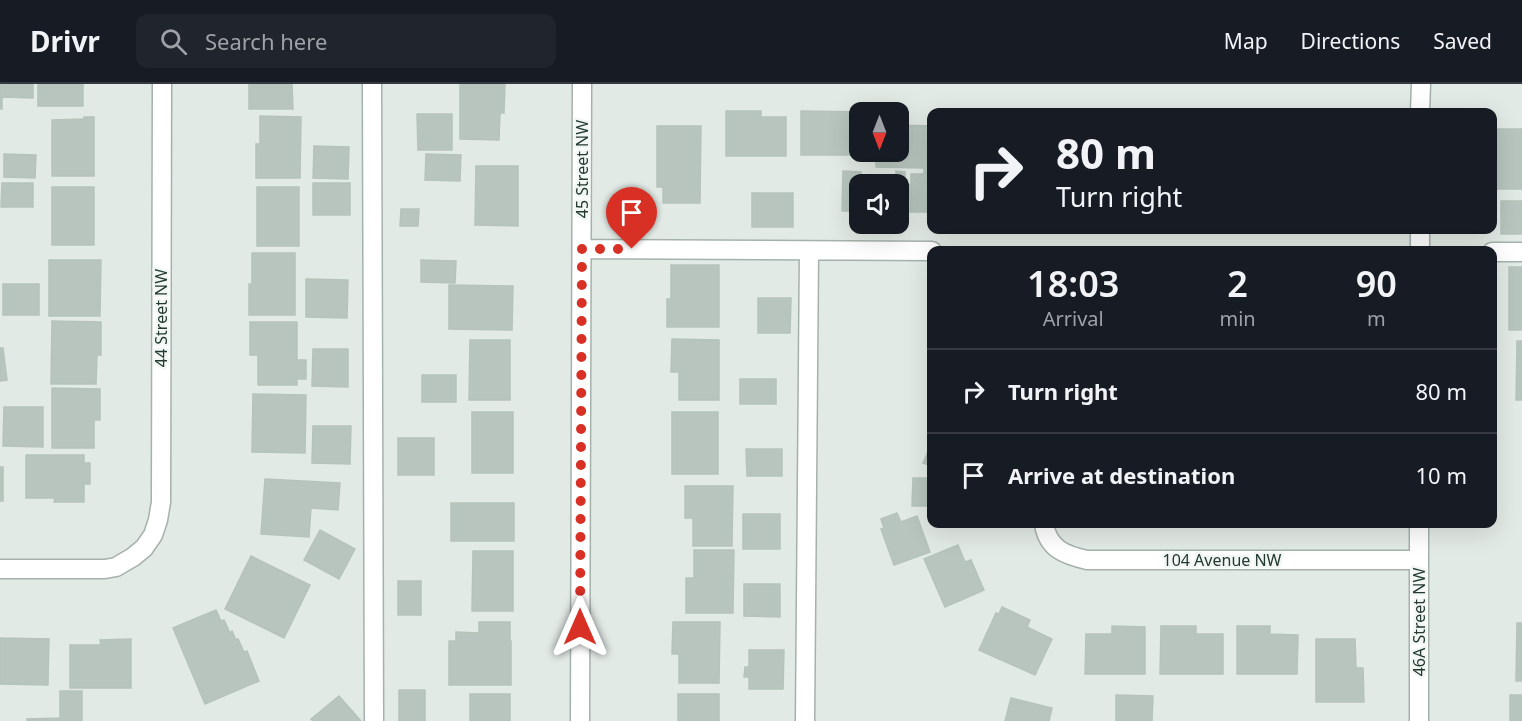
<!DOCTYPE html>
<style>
body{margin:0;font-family:"Noto Sans",sans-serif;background:#20242c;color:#f1f3f6;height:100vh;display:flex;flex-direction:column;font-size:22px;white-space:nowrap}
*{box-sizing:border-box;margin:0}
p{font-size:20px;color:#9ea1a6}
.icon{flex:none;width:33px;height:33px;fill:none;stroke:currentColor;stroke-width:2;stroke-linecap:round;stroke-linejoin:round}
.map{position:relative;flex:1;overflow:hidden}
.details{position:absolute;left:927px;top:162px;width:570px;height:282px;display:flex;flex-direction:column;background:#171b24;border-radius:12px;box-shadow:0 6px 24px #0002}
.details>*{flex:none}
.guide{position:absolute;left:927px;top:24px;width:570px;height:126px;border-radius:12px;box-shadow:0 6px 24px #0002;background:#171b24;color:#f1f3f6;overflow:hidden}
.needle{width:39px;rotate:180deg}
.controls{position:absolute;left:849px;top:18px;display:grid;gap:12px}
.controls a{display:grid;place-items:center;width:60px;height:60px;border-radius:12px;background:#171b24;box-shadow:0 6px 24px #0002;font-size:30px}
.pin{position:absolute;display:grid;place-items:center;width:51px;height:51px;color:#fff;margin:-62px -26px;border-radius:50% 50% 50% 0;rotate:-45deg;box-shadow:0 0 6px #0007}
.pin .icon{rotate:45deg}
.me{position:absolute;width:66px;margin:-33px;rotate:0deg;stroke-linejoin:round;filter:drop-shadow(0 0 4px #0008)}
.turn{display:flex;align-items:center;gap:21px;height:126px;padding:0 30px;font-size:27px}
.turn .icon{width:78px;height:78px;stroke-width:2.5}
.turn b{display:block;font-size:42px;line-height:51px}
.eta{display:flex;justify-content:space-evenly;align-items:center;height:102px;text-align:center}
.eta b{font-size:36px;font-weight:600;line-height:42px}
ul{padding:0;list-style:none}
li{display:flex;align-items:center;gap:18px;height:84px;padding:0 30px;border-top:2px solid #363941}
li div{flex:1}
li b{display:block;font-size:22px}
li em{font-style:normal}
header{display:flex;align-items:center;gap:36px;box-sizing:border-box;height:84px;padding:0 30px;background:#171b24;border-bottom:2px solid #363941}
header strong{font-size:28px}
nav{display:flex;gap:33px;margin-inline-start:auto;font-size:21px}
.search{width:420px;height:54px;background:#20242c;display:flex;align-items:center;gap:15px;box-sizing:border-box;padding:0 21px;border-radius:12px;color:#9ea1a6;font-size:22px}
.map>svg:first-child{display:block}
</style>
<header>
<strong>Drivr</strong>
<div class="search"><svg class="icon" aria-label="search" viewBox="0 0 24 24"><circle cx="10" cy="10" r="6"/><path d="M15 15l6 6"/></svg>Search here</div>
<nav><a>Map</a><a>Directions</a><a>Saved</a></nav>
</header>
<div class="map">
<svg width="1522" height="637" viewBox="0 0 1522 637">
<rect width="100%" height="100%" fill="#e2eae5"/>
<!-- building -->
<path fill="#b7c5be" stroke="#b5c3bb" stroke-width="1.5" d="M0,0H33V14L2,13V25H0Z
M38,0H83V22H38Z
M249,0H292L293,25H249Z
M460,0H505L504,29H500L499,56L460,55Z
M726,27H761V33H786V72H726Z
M801,27L863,28H860V68H863V71H801Z
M417,30H452V66H418Z
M260,32L301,33L300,94H256V60H260Z
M84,33H94V92H52V36L84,35Z
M898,41L932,42V128H910V114H898V100H895L896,87L905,88V101H911V90H924V84L876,83V68H898Z
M657,42H701L700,119H663V103H657Z
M1497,45H1522V105H1496Z
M314,62L349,63L348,95L313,94Z
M4,70L36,71L35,94L4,93Z
M426,70L461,71L460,97L425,96Z
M476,82H518V142L475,141Z
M843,87L861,88V94H866V100H860V127H842Z
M2,99H33V123H1Z
M313,99H350V131H313Z
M52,103H94V161H52Z
M257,103H299V162H257Z
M752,109H793V143H752Z
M1501,117H1522V150H1501Z
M401,125H419L418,142H400Z
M1334,146H1371V149H1333Z
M252,169H295V231H249V200H252Z
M49,176H101L100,232H49Z
M421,176L456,177L455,199L421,198Z
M671,181H719V243H667V215H671Z
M1509,183H1522V246H1509Z
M306,195L348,196L347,234L306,233Z
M3,200H39V231H3Z
M449,201L513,202L512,246L449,245Z
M758,214H791L790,249H758Z
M52,237L101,238V271H97L96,300H51Z
M250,238H297V276H306V295H297V301H258V271H250Z
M672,255L719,256V316H679V288H671Z
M470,256H510V316H469Z
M1517,257H1522V316H1516Z
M0,264H3L7,296L0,297Z
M313,265H348V303L312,302Z
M422,291H456V318H422Z
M740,295H776V320H740Z
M52,304L100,305V336H94V364H52Z
M253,310L306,311L305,369L252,368Z
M4,323H43V363L3,362Z
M472,328H513V389H472Z
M672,328H718V390H672Z
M313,342H351L350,380L312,379Z
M398,354H434V391H398Z
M932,359V382L923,379Z
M746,365H782V392H747Z
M26,371H84V379H90V400H84V418H54L55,414H26Z
M0,383H3V417H0Z
M913,394H932V422H912Z
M265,395L340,399L338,426L311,424L309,453L261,450Z
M685,402H733L732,462H693V434H685Z
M451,419H514V457H451Z
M897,429L901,438L917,432L930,468L894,481L881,445L884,444L881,435Z
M743,430H780V465H743Z
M320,446L355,465L339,495L304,476Z
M958,461L965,478L971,476L984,506L945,523L924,475Z
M694,466H734L733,529H686V494H694Z
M473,467H513V527H472Z
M251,472L310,501L284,554L225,525Z
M398,497H421V531H398Z
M744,500H780V533L744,532Z
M1002,523L1030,536L1027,543L1052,555L1035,591L979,566L996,529L999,530Z
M216,526L221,537L224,536L230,549L232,547L236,556L238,555L244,568L247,567L259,597L205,620L173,544Z
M479,538H510V557H511V601H449V557H456V548L479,549Z
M673,538H720L719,599H679V570H672Z
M1517,539H1522V597H1516Z
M1112,542L1145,543V590H1085L1086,550H1112Z
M1161,542H1196V550H1223V590H1160Z
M1237,542H1270V550L1298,551L1297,590H1237Z
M0,554L49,555L48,601L0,600Z
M131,555V604H70V561H101L100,556Z
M1316,555H1355L1356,584H1363L1364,618H1316Z
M749,566H784L783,605H749V593H744L745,583H749Z
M399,606H425V637H399Z
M60,607H82V637H60Z
M470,610H510V637H470Z
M678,610H719V637H678Z
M1116,611L1153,612L1152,637H1116Z
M1510,611H1522V637H1510Z
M339,612L361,637H313L311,635Z
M1011,614L1052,624L1049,637H1005Z
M59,634V637H27V635Z"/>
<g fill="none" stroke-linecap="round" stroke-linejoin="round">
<defs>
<path id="minor" d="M372,0L374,637
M1420,28L1421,0
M582,165L932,167
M1420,166V146
M1492,168H1522
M1044,440C1048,465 1065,471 1087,476H1419
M1419,440V637
M0,485H105L116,483L133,473L144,464L153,451L158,436L161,418L162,0
M580,637L582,0
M805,637L809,167"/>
</defs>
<!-- minor casing -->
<use href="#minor" stroke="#a5b2ab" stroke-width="21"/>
<!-- minor -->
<use href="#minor" stroke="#fff" stroke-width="18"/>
</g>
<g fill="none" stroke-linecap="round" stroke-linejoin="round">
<!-- route -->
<path stroke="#d93025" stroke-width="10" stroke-dasharray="0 18" d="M580,543L582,165H632"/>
</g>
<g text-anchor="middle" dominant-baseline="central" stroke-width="5" stroke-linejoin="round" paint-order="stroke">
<!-- street labels -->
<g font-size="16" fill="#233a31" stroke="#f2f7f4">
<text transform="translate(582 85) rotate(-90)">45 Street NW</text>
<text transform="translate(161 234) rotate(-90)">44 Street NW</text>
<text x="1222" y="476">104 Avenue NW</text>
<text transform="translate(1419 538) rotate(-90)">46A Street NW</text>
</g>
</g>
</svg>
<div class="controls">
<a><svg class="needle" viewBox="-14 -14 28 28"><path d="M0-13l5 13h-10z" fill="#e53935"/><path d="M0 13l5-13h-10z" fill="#9ea1a6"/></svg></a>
<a><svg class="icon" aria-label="sound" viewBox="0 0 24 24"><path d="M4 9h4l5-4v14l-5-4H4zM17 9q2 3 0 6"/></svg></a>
</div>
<div class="pin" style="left:632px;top:165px;background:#d93025"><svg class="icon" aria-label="arrive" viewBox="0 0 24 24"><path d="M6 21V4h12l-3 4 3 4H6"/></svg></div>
<svg class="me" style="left:580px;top:543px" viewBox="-20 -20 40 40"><path d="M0-17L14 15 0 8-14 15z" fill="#d93025" stroke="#fff" stroke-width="4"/></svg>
<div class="guide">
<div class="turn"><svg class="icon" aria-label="right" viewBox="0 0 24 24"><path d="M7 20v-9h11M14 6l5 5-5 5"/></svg><div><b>80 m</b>Turn right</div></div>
</div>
<section class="details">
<div class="eta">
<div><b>18:03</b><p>Arrival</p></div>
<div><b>2</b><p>min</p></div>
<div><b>90</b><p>m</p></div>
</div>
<ul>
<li><svg class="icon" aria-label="right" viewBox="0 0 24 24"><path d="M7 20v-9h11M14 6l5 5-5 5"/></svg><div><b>Turn right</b></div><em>80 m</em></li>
<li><svg class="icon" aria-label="arrive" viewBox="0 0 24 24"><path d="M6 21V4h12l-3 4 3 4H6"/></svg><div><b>Arrive at destination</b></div><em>10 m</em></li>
</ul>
</section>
</div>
